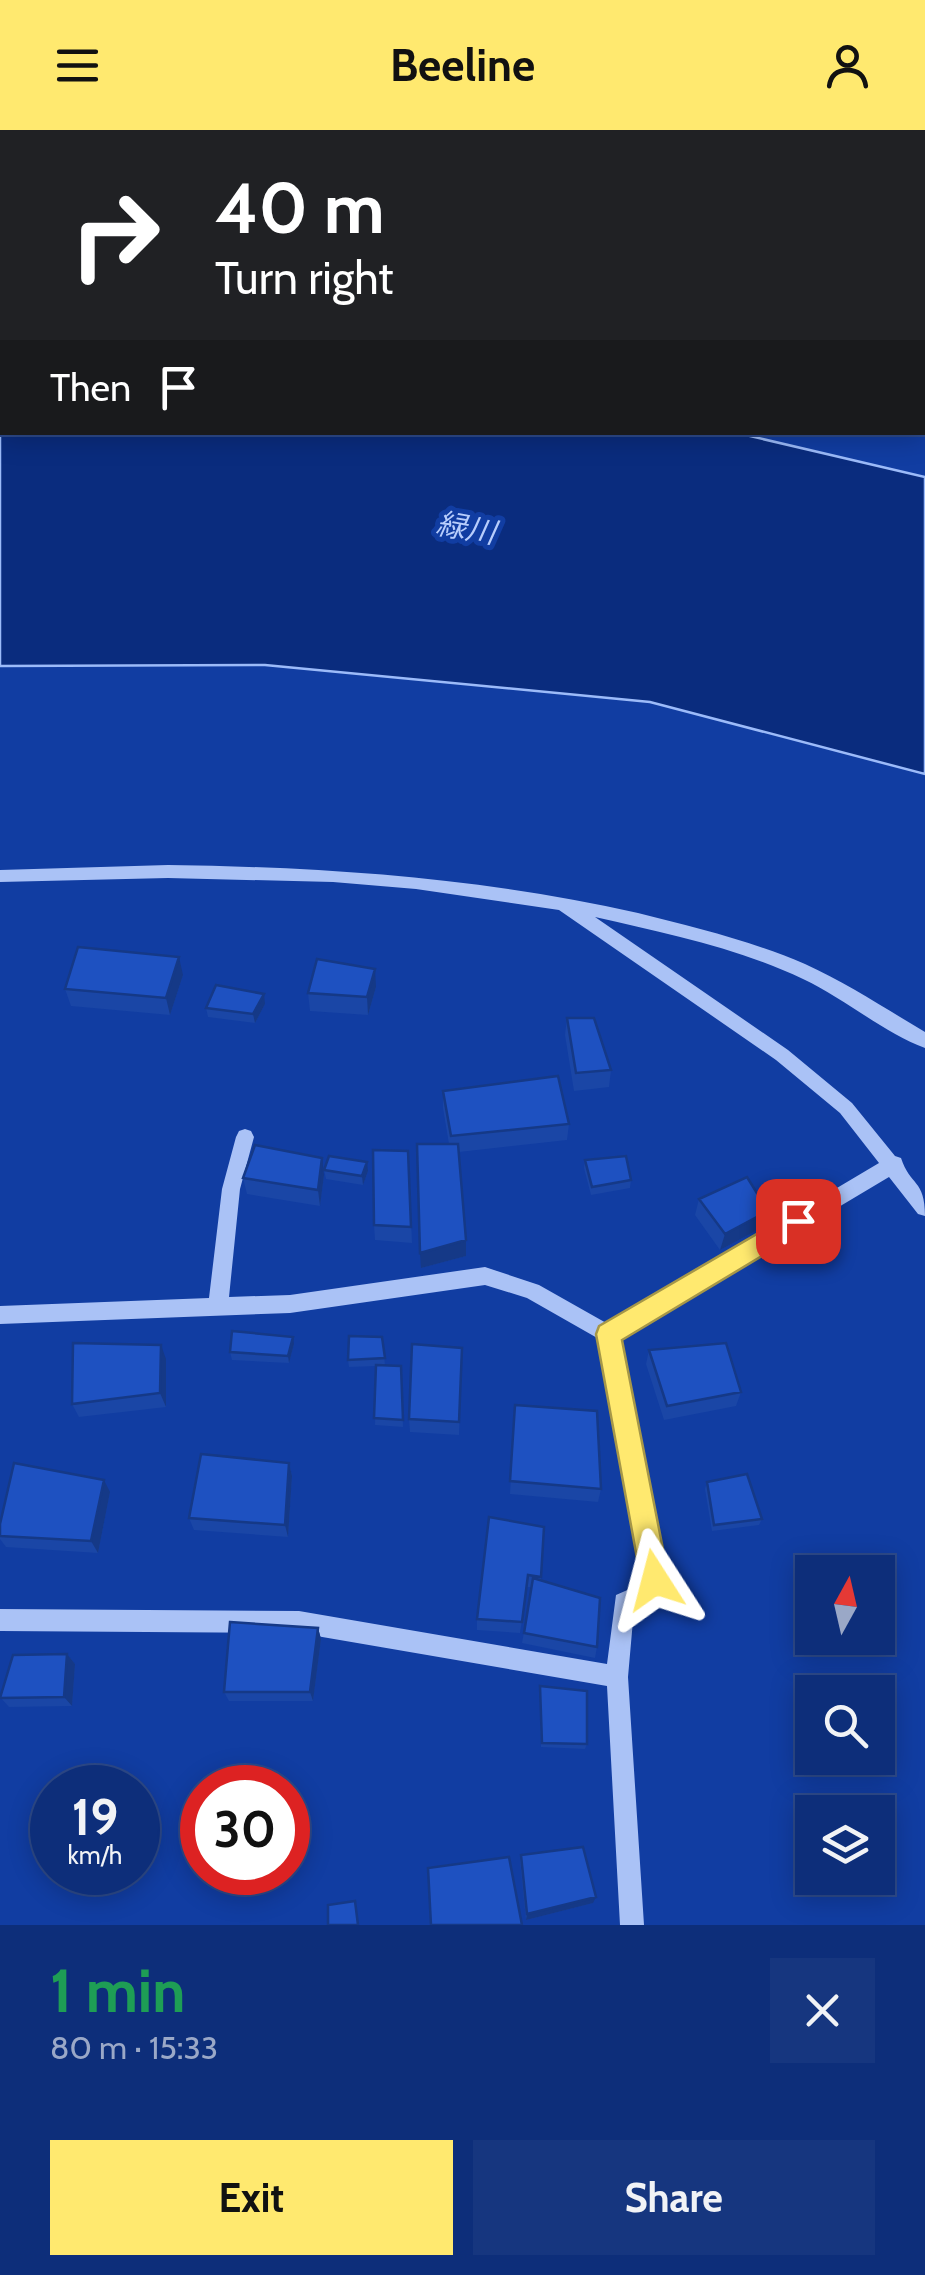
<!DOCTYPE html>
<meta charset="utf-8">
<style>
body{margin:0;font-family:Cabin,"Noto Sans JP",sans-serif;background:#16367f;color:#f1f3f6;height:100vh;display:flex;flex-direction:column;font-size:38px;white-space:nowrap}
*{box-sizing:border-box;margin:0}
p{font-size:32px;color:#9aa8c7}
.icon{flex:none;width:55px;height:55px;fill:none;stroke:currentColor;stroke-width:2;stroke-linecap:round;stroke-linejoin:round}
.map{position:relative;height:1795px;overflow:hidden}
.side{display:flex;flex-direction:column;background:#0d2e7a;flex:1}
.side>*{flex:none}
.hud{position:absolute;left:0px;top:0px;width:925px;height:305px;box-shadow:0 5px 25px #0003,0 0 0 2px #2d4a8b;background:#202124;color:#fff;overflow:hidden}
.needle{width:65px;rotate:8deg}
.tools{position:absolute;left:795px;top:1425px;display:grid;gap:20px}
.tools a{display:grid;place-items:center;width:100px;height:100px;border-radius:0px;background:#0d2e7a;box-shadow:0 5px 25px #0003,0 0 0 2px #2d4a8b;font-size:50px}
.speed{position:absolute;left:30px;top:1635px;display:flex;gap:20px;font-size:50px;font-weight:700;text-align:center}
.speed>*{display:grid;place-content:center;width:130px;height:130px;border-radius:50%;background:#0d2e7a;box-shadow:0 5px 25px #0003,0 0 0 2px #2d4a8b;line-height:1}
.speed small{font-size:25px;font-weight:400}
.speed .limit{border:15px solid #d22;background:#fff;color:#111}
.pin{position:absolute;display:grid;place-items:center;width:85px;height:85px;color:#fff;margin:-42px;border-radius:20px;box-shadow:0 5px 15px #0006}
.me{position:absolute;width:110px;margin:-55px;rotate:351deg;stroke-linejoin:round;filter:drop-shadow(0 0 8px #0008)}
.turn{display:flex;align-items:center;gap:35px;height:210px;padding:0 50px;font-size:45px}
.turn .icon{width:130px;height:130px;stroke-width:2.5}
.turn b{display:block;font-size:70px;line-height:85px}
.then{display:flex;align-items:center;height:95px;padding:0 50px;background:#0003;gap:20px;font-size:38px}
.round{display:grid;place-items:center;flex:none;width:105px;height:105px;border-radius:0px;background:#16367f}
.head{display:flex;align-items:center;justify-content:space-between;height:170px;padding:0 50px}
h1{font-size:60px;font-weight:700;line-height:75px;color:#1e9e55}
.button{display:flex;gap:20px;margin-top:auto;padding:20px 50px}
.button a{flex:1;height:115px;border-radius:0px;background:#ffe96f;color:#111;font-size:40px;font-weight:700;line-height:115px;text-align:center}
.button a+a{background:#16367f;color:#f1f3f6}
header{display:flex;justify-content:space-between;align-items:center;height:130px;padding:0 50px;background:#ffe96f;color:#111;font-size:45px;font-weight:700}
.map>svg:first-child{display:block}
</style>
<header><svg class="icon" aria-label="menu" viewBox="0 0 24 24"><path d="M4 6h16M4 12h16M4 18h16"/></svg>Beeline<svg class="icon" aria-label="person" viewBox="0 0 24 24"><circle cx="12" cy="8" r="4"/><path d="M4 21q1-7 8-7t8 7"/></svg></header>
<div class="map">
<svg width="925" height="1795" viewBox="0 0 925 1795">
<rect width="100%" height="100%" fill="#113da2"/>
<!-- water -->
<path fill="#0a2c7e" stroke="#9cbbf9" stroke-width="2.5" d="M0,197L2,302L737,303L925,347V644L650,572L265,535L0,536Z"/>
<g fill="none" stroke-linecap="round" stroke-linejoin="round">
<!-- stream -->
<path stroke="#9cbbf9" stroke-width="9" d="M566,0L616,2"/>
<!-- path -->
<path stroke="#aac2f6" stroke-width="5" stroke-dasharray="4 5" stroke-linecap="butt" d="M128,0L162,2"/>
<!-- minor -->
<path fill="#aac2f6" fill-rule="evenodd" d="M168,735C327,737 482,748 638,783C694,797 752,811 805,834C847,853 886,879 925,902V918C884,903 844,868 803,849C738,818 665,803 595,787L788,920L852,973L895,1026L901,1028C910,1056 925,1049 925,1086L918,1084L889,1047L619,1208L666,1450L648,1474L634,1479L628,1547L644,1795H620L607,1556L299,1503L0,1501V1479L299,1481L607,1534L616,1465L632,1458L644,1446L599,1209L527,1168L485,1155L290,1183L0,1194V1176L209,1168L222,1059L236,1007L239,1001L245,999L251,1001L254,1007L240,1059L229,1167L290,1165L485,1137L539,1155L608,1194L879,1033L840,983L776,930L559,780L416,759L333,752L168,748L0,752V740Z"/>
<!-- major -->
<path fill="#f9faff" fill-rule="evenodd" d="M0,32H2V42H0Z
M922,81L925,82V92H922Z"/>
</g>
<!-- wall -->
<path fill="#1a46a6" d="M739,0H925V9H922V2H742Z
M183,845L170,885L71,876L65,859Z
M376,857L368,885L310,881L308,863Z
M265,874L255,893L208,887L206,878Z
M567,888L611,940L609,957L574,961L565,905Z
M443,961L569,994L567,1010L459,1022L466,1126L421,1138L449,1014L443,978Z
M408,1021L412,1113L375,1110L374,1095Z
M585,1030L631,1050L630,1058L591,1065L584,1038Z
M324,1040L368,1041L363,1055L326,1049Z
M324,1045L320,1076L247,1064L243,1048Z
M699,1069L768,1081L763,1097L720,1120L695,1085Z
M382,1207L385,1235L401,1236L403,1297L375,1295L376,1236L349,1237L348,1230Z
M294,1214L289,1233L232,1230L230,1222Z
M462,1218L459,1305L410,1302L409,1289Z
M649,1220L741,1262L736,1276L664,1290L646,1234Z
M166,1229V1277L79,1287L72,1274Z
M515,1275L601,1359L598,1372L510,1364Z
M289,1333L292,1346L288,1407L194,1400L189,1388Z
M707,1352L762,1389L759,1395L712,1401L705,1359Z
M110,1362L98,1423L6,1417L0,1409V1394Z
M544,1397L541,1451L597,1517L595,1528L522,1513L532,1457H527L520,1503L477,1500V1489Z
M318,1498L321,1509L313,1571H229L224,1562Z
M67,1524L75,1534L72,1576L9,1577L0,1567Z
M540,1556L587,1614L585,1619L541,1617Z
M521,1725L593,1773L526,1790L520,1731Z"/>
<!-- shaded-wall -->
<path fill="#153987" d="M179,827L183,845L170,885L166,868Z
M375,839L376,857L368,885L367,867Z
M264,864L265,874L255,893L253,884Z
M322,1028L324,1045L320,1076L318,1060Z
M367,1032L368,1041L363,1055L362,1046Z
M768,1081L763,1097L720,1120L725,1104Z
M466,1110V1126L421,1138L420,1123Z
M293,1207L294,1214L289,1233L288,1226Z
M161,1215L166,1229V1277L160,1263Z
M289,1333L292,1346L288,1407L285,1395Z
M104,1350L110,1362L98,1423L91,1411Z
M318,1498L321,1509L313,1571L310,1562Z
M67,1524L75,1534L72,1576L64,1567Z
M596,1767L593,1773L526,1790L527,1784Z"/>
<!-- building -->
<path fill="#1e51c1" stroke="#153987" stroke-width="2.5" d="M78,817L179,827L166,868L65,859Z
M317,829L375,839L367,867L308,863Z
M216,855L264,864L253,884L206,878Z
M567,888H594L611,940L576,943Z
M558,946L569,994L451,1006L443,961Z
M417,1014H458L466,1110L420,1123Z
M255,1015L322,1028L318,1060L243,1048Z
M373,1020L408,1021L411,1097L374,1095Z
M329,1026L367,1032L362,1046L324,1040Z
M626,1026L631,1050L592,1057L585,1030Z
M747,1047L768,1081L725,1104L699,1069Z
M232,1201L293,1207L288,1226L230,1222Z
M349,1206L382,1207L385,1228L348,1230Z
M73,1213L161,1215L160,1263L72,1274Z
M726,1213L741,1262L667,1276L649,1220Z
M412,1214L462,1218L459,1292L409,1289Z
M376,1235L401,1236L403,1290L374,1288Z
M515,1275L597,1281L601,1359L510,1351Z
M201,1324L289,1333L285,1395L189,1388Z
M14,1333L104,1350L91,1411L0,1406V1394Z
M747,1344L762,1389L714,1395L707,1352Z
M489,1387L544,1397L541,1447L528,1445L522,1492L477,1489Z
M533,1448L600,1468L597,1517L524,1503Z
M230,1492L318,1498L310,1562H224Z
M67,1524L64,1567L0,1568L13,1525Z
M540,1556L587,1561V1614L542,1613Z
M583,1717L596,1767L527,1784L521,1725Z
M509,1727L522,1795H431L428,1738Z
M355,1771L358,1795H328V1775Z"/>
<!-- route -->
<path fill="#ffe96f" stroke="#a69748" stroke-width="2.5" d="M798,1080L811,1091L807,1099L622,1210L669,1450L665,1460L655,1464L645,1460L641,1450L596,1204L599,1196Z"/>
<g text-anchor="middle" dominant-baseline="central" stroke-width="10" stroke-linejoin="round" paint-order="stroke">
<!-- water labels -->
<g font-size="30" font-style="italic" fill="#b7cdfc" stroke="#113da2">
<text transform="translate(466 398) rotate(10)">緑川</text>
</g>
</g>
</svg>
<div class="tools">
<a><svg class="needle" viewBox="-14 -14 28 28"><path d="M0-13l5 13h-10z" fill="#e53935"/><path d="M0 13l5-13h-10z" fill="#9aa8c7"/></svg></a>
<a><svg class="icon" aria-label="search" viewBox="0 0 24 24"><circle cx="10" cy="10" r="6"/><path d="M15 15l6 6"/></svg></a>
<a><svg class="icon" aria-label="layers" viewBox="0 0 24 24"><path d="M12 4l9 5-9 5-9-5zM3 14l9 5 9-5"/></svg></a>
</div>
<div class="speed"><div>19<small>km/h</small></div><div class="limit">30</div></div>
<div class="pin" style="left:798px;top:1091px;background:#d93025"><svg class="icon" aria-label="arrive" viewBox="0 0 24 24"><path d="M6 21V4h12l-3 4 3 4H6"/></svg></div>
<svg class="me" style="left:655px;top:1450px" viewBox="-20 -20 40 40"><path d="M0-17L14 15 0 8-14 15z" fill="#ffe96f" stroke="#fff" stroke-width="4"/></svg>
<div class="hud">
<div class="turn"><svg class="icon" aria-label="right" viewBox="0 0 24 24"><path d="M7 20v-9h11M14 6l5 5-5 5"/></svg><div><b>40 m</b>Turn right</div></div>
<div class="then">Then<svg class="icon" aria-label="arrive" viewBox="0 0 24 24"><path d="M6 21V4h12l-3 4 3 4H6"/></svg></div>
</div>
</div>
<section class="side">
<div class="head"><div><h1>1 min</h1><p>80 m · 15:33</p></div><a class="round"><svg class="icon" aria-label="close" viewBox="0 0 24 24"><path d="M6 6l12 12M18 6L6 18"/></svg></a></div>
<div class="button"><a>Exit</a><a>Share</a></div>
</section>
